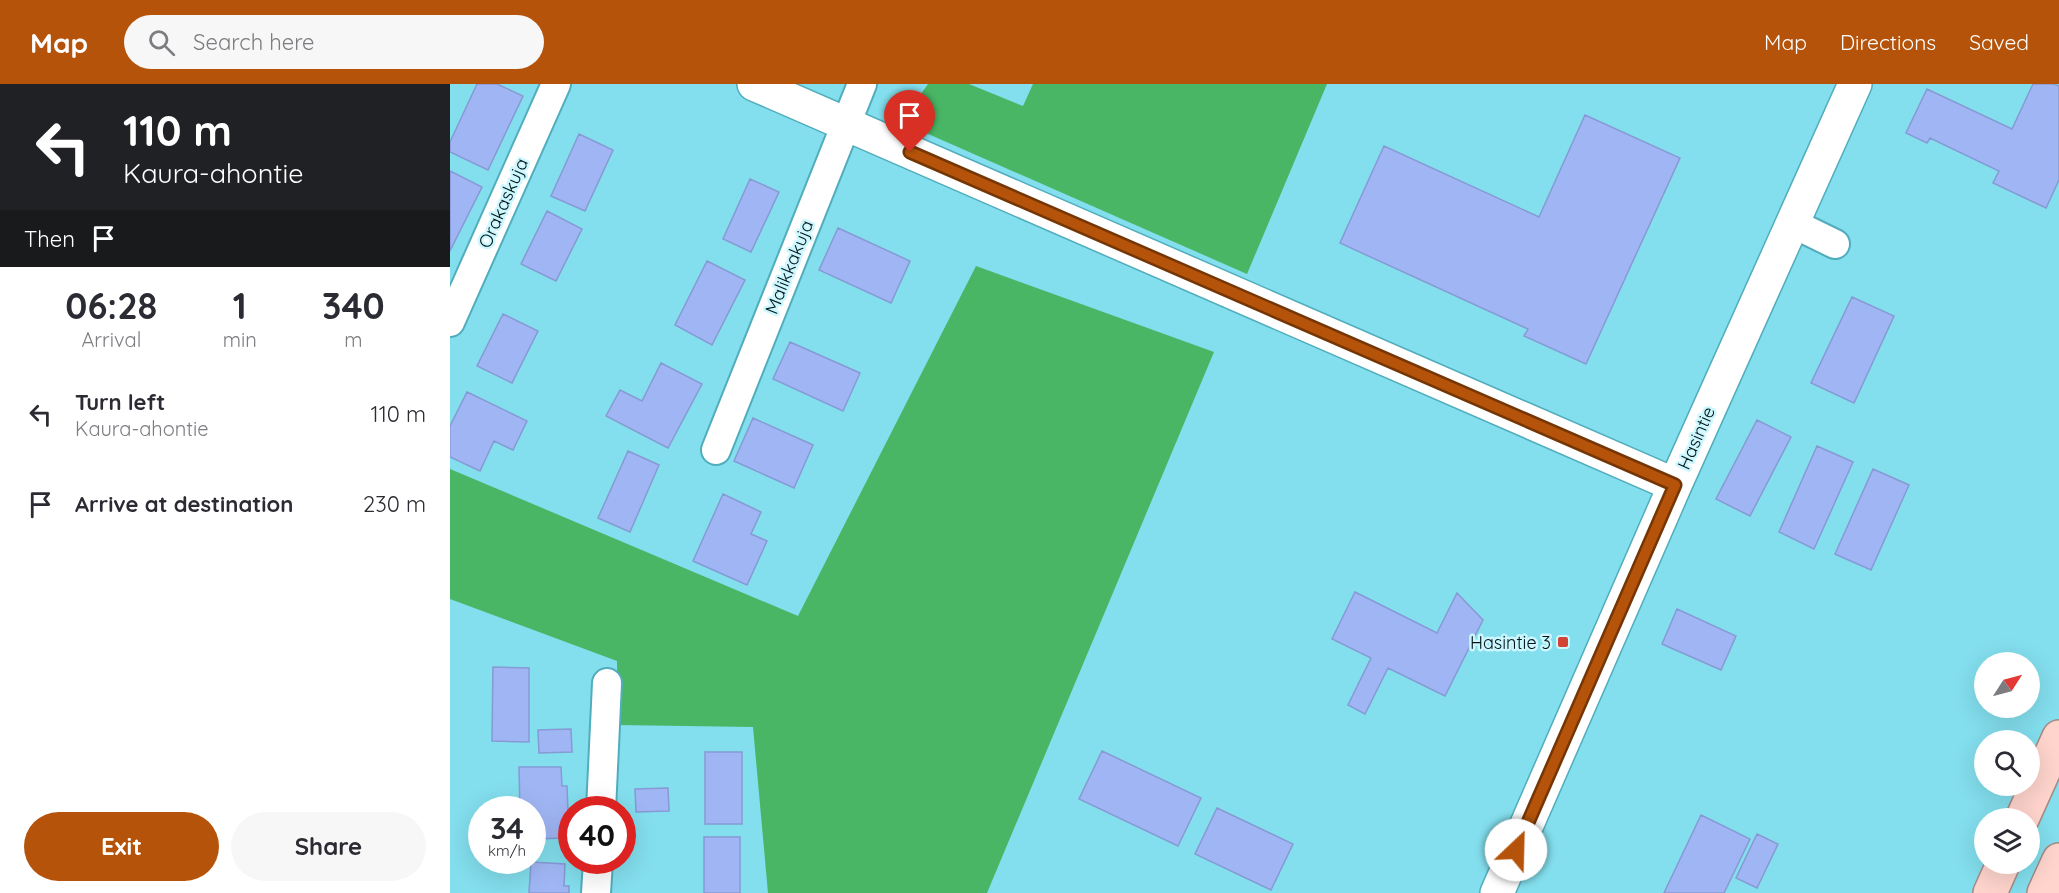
<!DOCTYPE html>
<style>
body{margin:0;font-family:Quicksand,sans-serif;background:#f7f7f7;color:#2b2b33;height:100vh;display:flex;flex-direction:column;font-size:22px;white-space:nowrap}
*{box-sizing:border-box;margin:0}
p{font-size:20px;color:#7c7c81}
.icon{flex:none;width:33px;height:33px;fill:none;stroke:currentColor;stroke-width:2;stroke-linecap:round;stroke-linejoin:round}
.map{position:relative;flex:1;overflow:hidden}
.drawer{display:flex;flex-direction:column;background:#fff;width:450px}
.drawer>*{flex:none}
.hud{background:#202124;color:#fff;overflow:hidden}
.needle{width:39px;rotate:54deg}
.fabs{position:absolute;left:1524px;top:568px;display:grid;gap:12px}
.fabs a{display:grid;place-items:center;width:66px;height:66px;border-radius:50%;background:#fff;box-shadow:0 6px 24px #0002;font-size:30px}
.speed{position:absolute;left:18px;top:712px;display:flex;gap:12px;font-size:30px;font-weight:700;text-align:center}
.speed>*{display:grid;place-content:center;width:78px;height:78px;border-radius:50%;background:#fff;box-shadow:0 6px 24px #0002;line-height:1}
.speed small{font-size:15px;font-weight:400}
.speed .limit{border:9px solid #d22;background:#fff;color:#111}
.pin{position:absolute;display:grid;place-items:center;width:51px;height:51px;color:#fff;margin:-62px -26px;border-radius:50% 50% 50% 0;rotate:-45deg;box-shadow:0 0 6px #0007}
.pin .icon{rotate:45deg}
.me{position:absolute;width:66px;margin:-33px;rotate:24deg;stroke-linejoin:round;filter:drop-shadow(0 0 4px #0008)}
.turn{display:flex;align-items:center;gap:21px;height:126px;padding:0 24px;font-size:27px}
.turn .icon{width:78px;height:78px;stroke-width:2.5}
.turn b{display:block;font-size:42px;line-height:51px}
.then{display:flex;align-items:center;height:57px;padding:0 24px;background:#0003;gap:12px;font-size:22px}
.eta{display:flex;justify-content:space-evenly;align-items:center;height:102px;text-align:center}
.eta b{font-size:36px;font-weight:700;line-height:42px}
.primary-button{display:flex;gap:12px;margin-top:auto;padding:12px 24px}
.primary-button a{flex:1;height:69px;border-radius:36px;background:#b45309;color:#fff;font-size:24px;font-weight:700;line-height:69px;text-align:center}
.primary-button a+a{background:#f7f7f7;color:#2b2b33}
ul{padding:0;list-style:none}
li{display:flex;align-items:center;gap:18px;height:90px;padding:0 24px}
li div{flex:1}
li b{display:block;font-size:22px}
li em{font-style:normal}
header{display:flex;align-items:center;gap:36px;box-sizing:border-box;height:84px;padding:0 30px;background:#b45309;color:#fff}
header strong{font-size:28px}
nav{display:flex;gap:33px;margin-inline-start:auto;font-size:21px}
.search{width:420px;height:54px;background:#f7f7f7;display:flex;align-items:center;gap:15px;box-sizing:border-box;padding:0 21px;border-radius:33px;color:#7c7c81;font-size:22px}
main{display:flex;flex:1;min-height:0}
.map>svg:first-child{display:block}
</style>
<header>
<strong>Map</strong>
<div class="search"><svg class="icon" aria-label="search" viewBox="0 0 24 24"><circle cx="10" cy="10" r="6"/><path d="M15 15l6 6"/></svg>Search here</div>
<nav><a>Map</a><a>Directions</a><a>Saved</a></nav>
</header>
<main>
<section class="drawer">
<div class="hud">
<div class="turn"><svg class="icon" aria-label="left" viewBox="0 0 24 24"><path d="M17 20v-9H6M10 6l-5 5 5 5"/></svg><div><b>110 m</b>Kaura-ahontie</div></div>
<div class="then">Then<svg class="icon" aria-label="arrive" viewBox="0 0 24 24"><path d="M6 21V4h12l-3 4 3 4H6"/></svg></div>
</div>
<div class="eta">
<div><b>06:28</b><p>Arrival</p></div>
<div><b>1</b><p>min</p></div>
<div><b>340</b><p>m</p></div>
</div>
<ul>
<li><svg class="icon" aria-label="left" viewBox="0 0 24 24"><path d="M17 20v-9H6M10 6l-5 5 5 5"/></svg><div><b>Turn left</b><p>Kaura-ahontie</p></div><em>110 m</em></li>
<li><svg class="icon" aria-label="arrive" viewBox="0 0 24 24"><path d="M6 21V4h12l-3 4 3 4H6"/></svg><div><b>Arrive at destination</b></div><em>230 m</em></li>
</ul>
<div class="primary-button"><a>Exit</a><a>Share</a></div>
</section>
<div class="map">
<svg width="1609" height="809" viewBox="0 0 1609 809">
<rect width="100%" height="100%" fill="#83deed"/>
<!-- forest -->
<path fill="#49b665" d="M478,0H519L573,22L583,0H877L797,190L451,38Z
M526,182L764,268L537,809H318L303,643L168,641L167,577L0,515V385L348,532Z"/>
<!-- building -->
<path fill="#a0b6f4" stroke="#869ad4" stroke-width="1.5" d="M27,0H47L73,12L38,86L0,68V58Z
M1583,0H1604L1609,2V96L1596,124L1543,99L1549,87L1480,54L1477,59L1456,49L1477,5L1562,45Z
M1135,31L1230,74L1136,280L1074,252L1078,245L890,159L934,62L1089,133Z
M129,50L163,66L135,127L101,112Z
M0,87L32,103L0,167Z
M300,95L329,108L301,168L273,155Z
M97,127L132,145L106,197L71,180Z
M388,144L460,177L441,219L369,186Z
M257,177L295,196L262,261L225,241Z
M1402,213L1444,232L1404,319L1361,299Z
M53,230L88,247L62,299L27,282Z
M340,258L410,289L393,327L323,295Z
M211,279L252,300L218,364L156,332L170,306L192,317Z
M17,308L77,337L63,366L44,357L30,387L0,373V342Z
M303,334L363,361L344,404L284,377Z
M1307,336L1341,353L1300,432L1266,415Z
M1367,362L1403,378L1364,465L1329,448Z
M178,367L209,381L180,448L148,434Z
M1423,385L1459,401L1421,486L1385,470Z
M273,410L311,428L301,450L317,457L297,501L243,477Z
M905,508L987,549L1007,509L1033,536L995,612L938,584L915,630L898,621L921,574L882,555Z
M1227,525L1286,552L1271,586L1212,560Z
M43,583L79,584V658L42,657Z
M121,645L122,668L89,669L88,646Z
M652,667L751,714L728,762L629,715Z
M255,668H292V740H255Z
M69,683H111L112,702H117L118,727H122V741H116L117,754L82,755V726H70Z
M218,704L219,727L186,728L185,705Z
M767,724L843,760L821,806L745,770Z
M1251,731L1300,755L1274,809H1214Z
M1307,750L1328,760L1307,804L1286,794Z
M254,753H290V809H254Z
M81,778L115,780L114,802H119V809H79Z"/>
<g fill="none" stroke-linecap="round" stroke-linejoin="round">
<defs>
<path id="minor" d="M1342,139L1385,160
M0,238L106,0
M266,366L412,0
M151,726L157,599
M146,809L148,777"/>
<path id="tertiary" d="M304,0L1225,401
M1047,809L1225,401L1405,0"/>
<path id="trunk" d="M1572,735L1609,653
M1540,809L1553,780
M1594,809L1609,776"/>
</defs>
<!-- minor casing -->
<use href="#minor" stroke="#51adbc" stroke-width="32"/>
<!-- tertiary casing -->
<use href="#tertiary" stroke="#51adbc" stroke-width="36"/>
<!-- trunk casing -->
<use href="#trunk" stroke="#a58a85" stroke-width="36"/>
<!-- minor -->
<use href="#minor" stroke="#fff" stroke-width="28"/>
<!-- tertiary -->
<use href="#tertiary" stroke="#fff" stroke-width="33"/>
<!-- trunk -->
<use href="#trunk" stroke="#fed4cc" stroke-width="33"/>
</g>
<g fill="none" stroke-linecap="round" stroke-linejoin="round">
<defs>
<path id="route" d="M460,68L1225,401L1066,766"/>
</defs>
<!-- route casing -->
<use href="#route" stroke="#753606" stroke-width="15"/>
<!-- route -->
<use href="#route" stroke="#b45309" stroke-width="10"/>
</g>
<!-- markers -->
<rect fill="#d04335" stroke="#ccf7fe" stroke-width="2" x="1107" y="552" width="12" height="12" rx="3"/>
<g text-anchor="middle" dominant-baseline="central" stroke-width="5" stroke-linejoin="round" paint-order="stroke">
<!-- street labels -->
<g font-size="18" fill="#001418" stroke="#ccf7fe">
<text transform="translate(53 119) rotate(-66)">Orakaskuja</text>
<text transform="translate(339 183) rotate(-68)">Malikkakuja</text>
<text transform="translate(1246 354) rotate(-66)">Hasintie</text>
</g>
<!-- poi labels -->
<g font-size="18" fill="#001418" stroke="#ccf7fe" text-anchor="end">
<text x="1101" y="558">Hasintie 3</text>
</g>
</g>
</svg>
<div class="fabs">
<a><svg class="needle" viewBox="-14 -14 28 28"><path d="M0-13l5 13h-10z" fill="#e53935"/><path d="M0 13l5-13h-10z" fill="#7c7c81"/></svg></a>
<a><svg class="icon" aria-label="search" viewBox="0 0 24 24"><circle cx="10" cy="10" r="6"/><path d="M15 15l6 6"/></svg></a>
<a><svg class="icon" aria-label="layers" viewBox="0 0 24 24"><path d="M12 4l9 5-9 5-9-5zM3 14l9 5 9-5"/></svg></a>
</div>
<div class="speed"><div>34<small>km/h</small></div><div class="limit">40</div></div>
<div class="pin" style="left:460px;top:68px;background:#d93025"><svg class="icon" aria-label="arrive" viewBox="0 0 24 24"><path d="M6 21V4h12l-3 4 3 4H6"/></svg></div>
<svg class="me" style="left:1066px;top:766px" viewBox="-20 -20 40 40"><circle r="19" fill="#fff"/><path d="M0-13L10 11 0 6-10 11z" fill="#b45309"/></svg>
</div>
</main>
